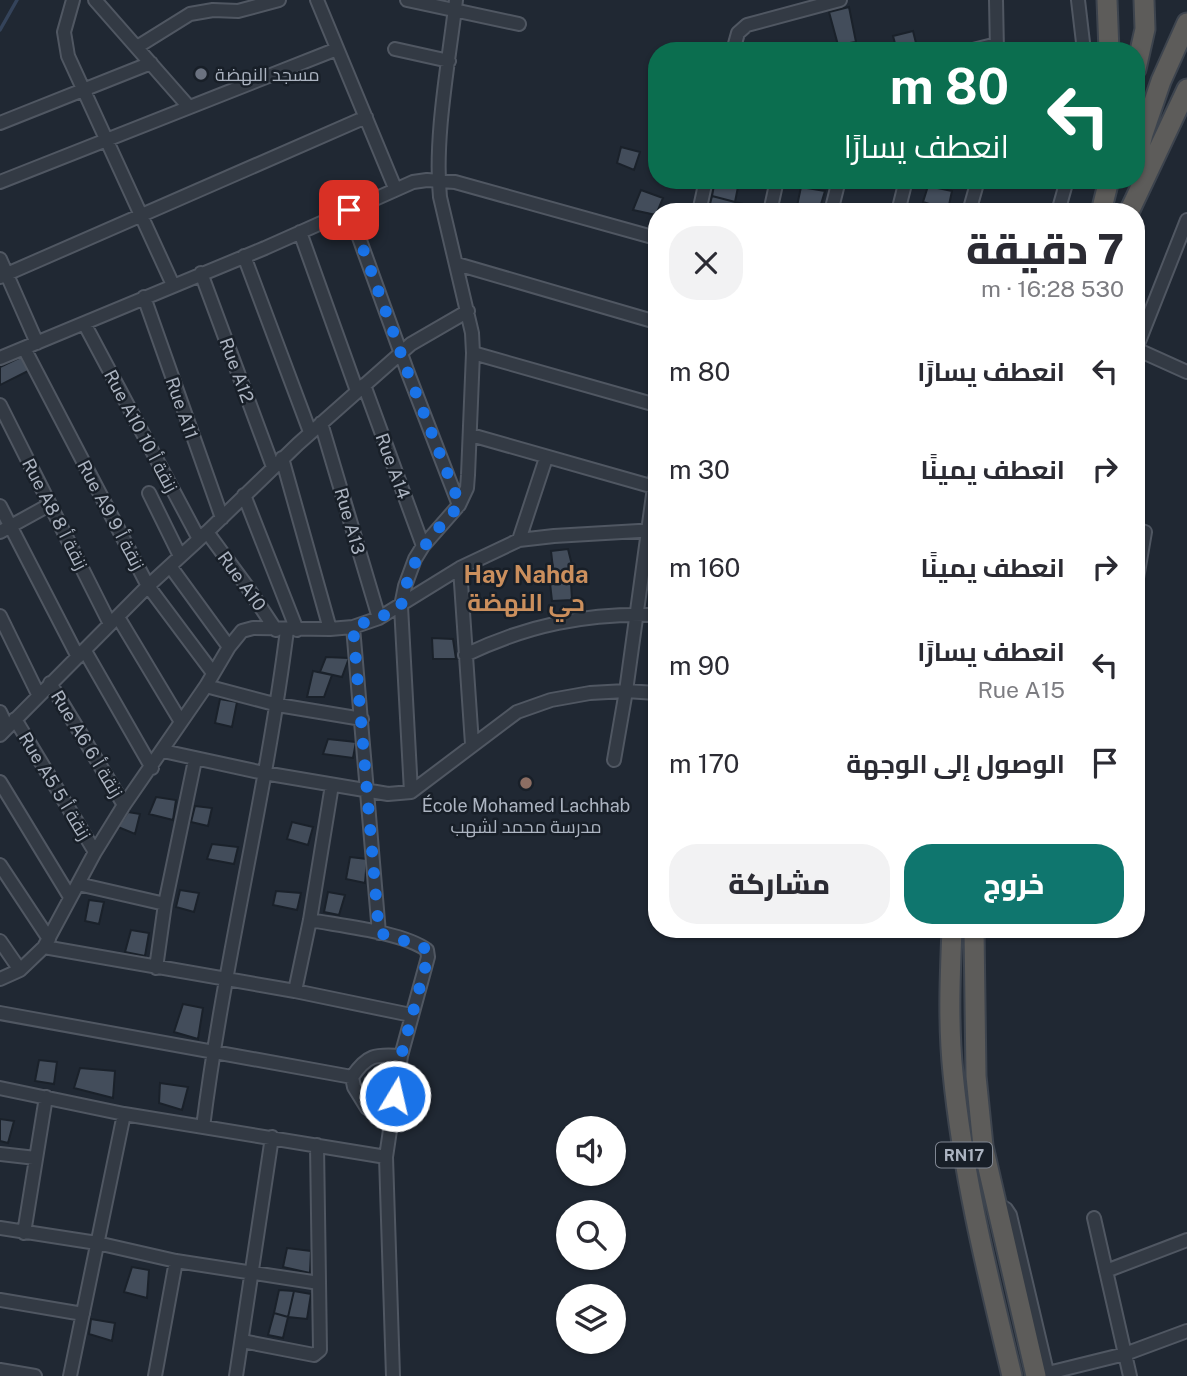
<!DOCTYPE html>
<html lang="ar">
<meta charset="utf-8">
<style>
body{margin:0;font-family:"Public Sans",Cairo,sans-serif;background:#f2f2f3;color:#2b2b33;direction:rtl;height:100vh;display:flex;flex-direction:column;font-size:26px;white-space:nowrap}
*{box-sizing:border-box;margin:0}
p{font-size:23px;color:#7c7c81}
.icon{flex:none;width:38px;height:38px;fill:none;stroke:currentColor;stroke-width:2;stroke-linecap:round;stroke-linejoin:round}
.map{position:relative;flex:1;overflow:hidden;direction:ltr}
.drawer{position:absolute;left:648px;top:203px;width:497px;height:735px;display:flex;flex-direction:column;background:#fff;border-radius:28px;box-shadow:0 2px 5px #0004;direction:rtl}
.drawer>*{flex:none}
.top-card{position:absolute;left:648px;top:42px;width:497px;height:147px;border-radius:28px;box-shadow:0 2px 5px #0004;direction:rtl;background:#0b6e4f;color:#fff;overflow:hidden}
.controls{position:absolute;left:556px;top:1116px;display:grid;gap:14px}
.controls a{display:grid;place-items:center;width:70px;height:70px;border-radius:50%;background:#fff;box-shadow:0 2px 5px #0004;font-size:35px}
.pin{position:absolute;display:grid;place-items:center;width:60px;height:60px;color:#fff;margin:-30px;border-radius:14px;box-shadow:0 4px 10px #0006}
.me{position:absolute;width:77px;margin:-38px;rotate:9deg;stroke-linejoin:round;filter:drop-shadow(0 0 5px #0008)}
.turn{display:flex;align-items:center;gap:24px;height:147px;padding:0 21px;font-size:32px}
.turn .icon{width:91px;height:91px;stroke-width:2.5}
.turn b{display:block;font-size:49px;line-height:60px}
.round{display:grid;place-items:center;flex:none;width:74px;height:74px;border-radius:28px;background:#f2f2f3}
.overview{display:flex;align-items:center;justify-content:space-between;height:119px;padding:0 21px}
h1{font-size:42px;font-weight:800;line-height:52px}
.action{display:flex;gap:14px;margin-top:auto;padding:14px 21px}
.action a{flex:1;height:80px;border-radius:28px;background:#0f766e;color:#fff;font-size:28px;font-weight:800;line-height:80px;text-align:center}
.action a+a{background:#f2f2f3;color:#2b2b33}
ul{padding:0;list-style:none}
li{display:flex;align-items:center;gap:21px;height:98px;padding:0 21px}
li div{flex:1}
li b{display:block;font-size:26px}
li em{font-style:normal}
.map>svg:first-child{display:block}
</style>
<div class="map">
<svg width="1187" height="1376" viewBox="0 0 1187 1376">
<rect width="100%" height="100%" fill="#202833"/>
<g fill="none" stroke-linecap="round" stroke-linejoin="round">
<!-- stream -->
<path stroke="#34435a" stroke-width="3.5" d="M0,30L17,0"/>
</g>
<!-- building -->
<path fill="#434d5b" stroke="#1a212a" stroke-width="2" d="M849,7L856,42L838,45L829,12Z
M913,31L918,51H897L893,36Z
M856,42L858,51H839L838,45Z
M621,147L640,152L634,170L617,163Z
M715,180L739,182L735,202L712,196Z
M928,186L952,191L948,210L923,202Z
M801,187L825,191L819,211L797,206Z
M641,190L663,198L656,215L633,210Z
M712,196L735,202L731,212H708Z
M735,202L760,208L759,212H731Z
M25,355L32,369L0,385V367Z
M568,549L575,577H554L551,551Z
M571,582L572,600L552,601L550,583Z
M432,638L453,639L456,659H433Z
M326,657L349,658L342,677L320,672Z
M313,671L332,675L324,697H307Z
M220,699L237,702L232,727L215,723Z
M328,739L356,742L353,758L323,754Z
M156,797L176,800L173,820L149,814Z
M195,806L212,808L208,826L191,822Z
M128,812L140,814L135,834L118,827Z
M292,822L313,827L308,845L287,839Z
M212,844L238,847L234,864L207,859Z
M350,857L367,859L365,883L346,879Z
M180,890L199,893L194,912L176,907Z
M276,891L301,893L297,910L273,905Z
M328,892L345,895L339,915L324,912Z
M89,900L104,902L99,924L85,921Z
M131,930L149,933L145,956L125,952Z
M183,1004L203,1008L198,1039L174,1032Z
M39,1060L57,1062L54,1084L35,1081Z
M80,1068L115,1071L113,1098L74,1088Z
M160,1083L188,1087L182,1110L159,1103Z
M0,1119L14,1121L8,1143L0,1141Z
M287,1248L311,1251L310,1273L283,1267Z
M132,1267L149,1270L147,1298L124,1292Z
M279,1290L294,1291L288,1317L274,1313Z
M294,1291L311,1294L307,1319L288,1317Z
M274,1313L288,1317L283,1338L268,1335Z
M91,1319L115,1323L112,1341L89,1334Z"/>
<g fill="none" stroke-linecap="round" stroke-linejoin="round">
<defs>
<path id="minor" d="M73,0L64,32L68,56L173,285
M95,0L189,107
M317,0L395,188
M407,0L519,24
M996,0L997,51
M1078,0L1084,51
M137,47L190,14L213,10L238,11L279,0
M395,49L449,61
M733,51L738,33L747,25L840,0
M969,51L997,44
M0,123L151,63
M0,182L337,49
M349,210L408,373L459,505
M699,212L706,180
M770,212L777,180
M831,212L839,180
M898,212L906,180
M969,212L978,180
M1058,212L1067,180
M300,232L357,391
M244,256L310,432
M0,259L37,343
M457,264L656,322
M201,273L273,467
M0,277L366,117
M144,297L222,518
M84,323L199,539
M24,348L148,586L213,673
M1136,349L1187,220
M1136,349L1187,372
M473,353L656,405
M0,358L265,248L413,182L427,180L455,182L656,238
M364,385L423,546
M0,405L110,624
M321,423L379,618
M471,435L654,487
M282,458L330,629
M149,493L180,556
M244,495L297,630
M0,506L78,657
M1136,529L1145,532L1136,584
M0,532L49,505
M207,532L246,585L276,630
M519,540L546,458
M170,566L229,647
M460,568L472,744
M0,616L38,694
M118,617L181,722
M353,627L379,933
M85,651L152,768
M465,655C528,625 586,613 656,615
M50,683L124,805
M206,686L278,705L362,719
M0,712L7,727
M15,719L95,852
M0,735L148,586L207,532L298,444L411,344L468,311
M163,751L264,773L388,794L411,792L517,712L551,700L590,693L626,691L656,693
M614,760L626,691L656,473
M0,782L70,897
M411,792L401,606L405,586L415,559L423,546L459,505L467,488L468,475L473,353L472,333L440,197C434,137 449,61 456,0
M0,865L49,939
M78,884L165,904
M310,920C342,926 402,932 427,950L428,957L401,1056L386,1157L393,1376
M0,941L20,970
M44,947L295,991L411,1015
M156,968L165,904L195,760
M0,979L20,970L44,947L95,852L124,805L206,686L229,647L242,631L253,628L330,629L353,627L379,618L460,568L519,540L554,536L656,530
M295,991L310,920L332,785
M0,1013L352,1077
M0,1088L124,1114L386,1157
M391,1115L367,1108L354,1087L352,1077C367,1055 375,1054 401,1056
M203,1127C224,960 266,797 287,630
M0,1154L36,1158
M996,1203L1006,1209L1010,1215L1048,1376
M1094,1218L1130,1376
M0,1228L97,1243L176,1261L319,1283
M24,1233L46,1097
M1106,1271L1187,1240
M0,1300L83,1314
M242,1341L314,1355L320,1350L317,1145
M0,1370L35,1376
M1048,1373L1125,1354L1187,1331
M70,1376L124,1114
M155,1376L176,1261
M236,1376L272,1137"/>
<path id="trunk" d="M1107,0L1109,51
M1136,69L1145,29L1144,0
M1136,162L1143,134L1161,81L1187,23
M1101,212L1109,180
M1129,212L1187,89
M952,929C950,977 948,1025 953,1073C963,1176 988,1276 1012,1376
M974,929L976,1076L983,1146L1036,1376"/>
</defs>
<!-- minor casing -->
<use href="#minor" stroke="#505762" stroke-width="16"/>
<!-- trunk casing -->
<use href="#trunk" stroke="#3d444e" stroke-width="23"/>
<!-- minor -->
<use href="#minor" stroke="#333a44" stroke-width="12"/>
<!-- trunk -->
<use href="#trunk" stroke="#5d5c5a" stroke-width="19"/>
</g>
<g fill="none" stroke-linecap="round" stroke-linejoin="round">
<!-- route -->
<path stroke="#1a73e8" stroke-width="12" stroke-dasharray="0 21.6" d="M349,210L408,373L460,505C428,538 410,560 401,606L379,618L353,626L379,933L421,946L427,950L428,957L401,1056L395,1096"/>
</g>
<!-- markers -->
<circle fill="#6b7280" stroke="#181f28" stroke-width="2.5" cx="201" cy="74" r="7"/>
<circle fill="#8d6e63" stroke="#181f28" stroke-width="2.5" cx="526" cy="783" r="7"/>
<g text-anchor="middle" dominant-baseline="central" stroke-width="5" stroke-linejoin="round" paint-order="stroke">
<!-- shield labels -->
<rect fill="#181f28" stroke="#808793" stroke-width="2" x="936" y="1142.5" width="56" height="25" rx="5"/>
<g font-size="16" font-weight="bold" fill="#acb4c1">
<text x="964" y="1155">RN17</text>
</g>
<!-- poi labels -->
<g font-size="18" fill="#acb4c1" stroke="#181f28" text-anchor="start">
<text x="215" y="74">مسجد النهضة</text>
<text x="526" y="805" text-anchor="middle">École Mohamed Lachhab<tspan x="526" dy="21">مدرسة محمد لشهب</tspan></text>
</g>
<!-- street labels -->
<g font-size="18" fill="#acb4c1" stroke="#181f28">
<text transform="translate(237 370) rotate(70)">Rue A12</text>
<text transform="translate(182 408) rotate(71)">Rue A11</text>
<text transform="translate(141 431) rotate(62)">Rue A10 زنقة أ 10</text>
<text transform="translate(393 466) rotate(70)">Rue A14</text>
<text transform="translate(55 514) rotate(63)">Rue A8 زنقة أ 8</text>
<text transform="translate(111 515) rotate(62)">Rue A9 زنقة أ 9</text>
<text transform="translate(350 521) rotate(74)">Rue A13</text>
<text transform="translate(242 581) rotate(54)">Rue A10</text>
<text transform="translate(87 744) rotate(59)">Rue A6 زنقة أ 6</text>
<text transform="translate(55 786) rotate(59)">Rue A5 زنقة أ 5</text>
</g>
<!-- district labels -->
<g font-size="24" font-weight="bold" fill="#cb8f5d" stroke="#181f28">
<text x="526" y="574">Hay Nahda<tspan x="526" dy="28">حي النهضة</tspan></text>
</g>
</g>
</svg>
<div class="controls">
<a><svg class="icon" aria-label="sound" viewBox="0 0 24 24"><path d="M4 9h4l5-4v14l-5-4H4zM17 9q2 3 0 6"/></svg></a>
<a><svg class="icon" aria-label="search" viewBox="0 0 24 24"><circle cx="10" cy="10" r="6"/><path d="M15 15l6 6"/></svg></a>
<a><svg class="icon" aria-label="layers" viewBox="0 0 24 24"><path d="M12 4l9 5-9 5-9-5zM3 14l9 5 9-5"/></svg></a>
</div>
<div class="pin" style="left:349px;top:210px;background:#d93025"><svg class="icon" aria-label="arrive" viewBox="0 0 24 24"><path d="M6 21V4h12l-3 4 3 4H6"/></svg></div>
<svg class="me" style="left:395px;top:1096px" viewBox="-20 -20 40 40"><circle r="17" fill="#1a73e8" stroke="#fff" stroke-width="3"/><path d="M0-11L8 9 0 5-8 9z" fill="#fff"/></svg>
<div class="top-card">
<div class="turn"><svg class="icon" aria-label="left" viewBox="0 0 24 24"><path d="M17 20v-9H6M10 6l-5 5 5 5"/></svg><div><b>80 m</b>انعطف يسارًا</div></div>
</div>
<section class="drawer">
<div class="overview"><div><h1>7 دقيقة</h1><p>530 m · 16:28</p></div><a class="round"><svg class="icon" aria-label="close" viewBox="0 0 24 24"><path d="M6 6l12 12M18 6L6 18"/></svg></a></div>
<ul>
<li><svg class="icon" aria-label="left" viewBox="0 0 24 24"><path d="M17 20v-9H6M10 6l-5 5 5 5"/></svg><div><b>انعطف يسارًا</b></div><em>80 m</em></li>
<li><svg class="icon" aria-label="right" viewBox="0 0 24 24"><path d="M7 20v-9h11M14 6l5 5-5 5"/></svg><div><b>انعطف يمينًا</b></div><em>30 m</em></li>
<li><svg class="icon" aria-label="right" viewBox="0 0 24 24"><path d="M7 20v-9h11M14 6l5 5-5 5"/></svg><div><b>انعطف يمينًا</b></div><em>160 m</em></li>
<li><svg class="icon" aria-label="left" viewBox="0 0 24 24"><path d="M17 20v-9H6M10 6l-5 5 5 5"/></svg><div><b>انعطف يسارًا</b><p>Rue A15</p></div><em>90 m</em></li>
<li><svg class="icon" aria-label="arrive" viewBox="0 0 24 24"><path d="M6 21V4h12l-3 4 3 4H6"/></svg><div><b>الوصول إلى الوجهة</b></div><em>170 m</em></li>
</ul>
<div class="action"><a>خروج</a><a>مشاركة</a></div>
</section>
</div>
